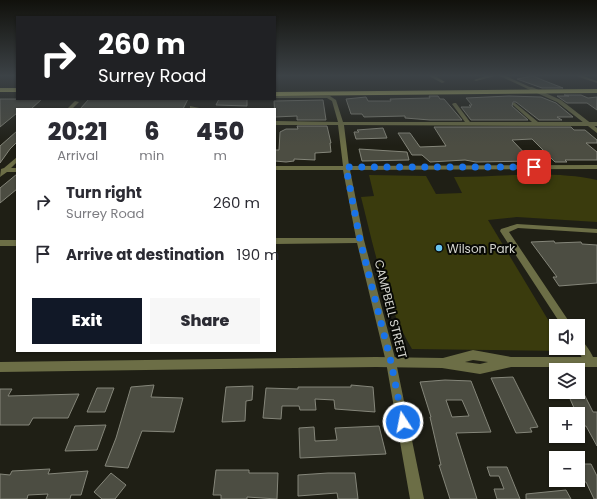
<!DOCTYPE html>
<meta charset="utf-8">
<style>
body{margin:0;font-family:Poppins,sans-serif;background:#f7f7f7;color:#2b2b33;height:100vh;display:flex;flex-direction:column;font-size:15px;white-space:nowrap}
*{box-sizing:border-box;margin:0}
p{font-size:13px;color:#7c7c81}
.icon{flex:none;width:22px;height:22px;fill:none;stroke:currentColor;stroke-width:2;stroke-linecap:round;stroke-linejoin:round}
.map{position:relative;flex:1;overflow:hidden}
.panel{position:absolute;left:16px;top:108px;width:260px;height:244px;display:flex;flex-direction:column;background:#fff;border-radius:0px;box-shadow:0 1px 3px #0004}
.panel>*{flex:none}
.hud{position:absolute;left:16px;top:16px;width:260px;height:84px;border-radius:0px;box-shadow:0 1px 3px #0004;background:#202124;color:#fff;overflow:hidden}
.controls{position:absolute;left:549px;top:319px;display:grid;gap:8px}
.controls a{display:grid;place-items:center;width:36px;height:36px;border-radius:0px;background:#fff;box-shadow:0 1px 3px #0004;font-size:20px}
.pin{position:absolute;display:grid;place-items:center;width:34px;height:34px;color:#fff;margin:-17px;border-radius:8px;box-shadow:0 2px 6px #0006}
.me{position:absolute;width:44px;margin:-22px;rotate:349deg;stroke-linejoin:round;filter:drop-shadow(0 0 3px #0008)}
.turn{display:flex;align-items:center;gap:14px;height:84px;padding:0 16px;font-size:18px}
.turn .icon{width:52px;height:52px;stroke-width:2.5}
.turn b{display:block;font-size:28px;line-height:34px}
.eta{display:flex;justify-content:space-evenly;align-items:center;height:68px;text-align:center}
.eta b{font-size:24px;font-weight:800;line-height:28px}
.button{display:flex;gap:8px;margin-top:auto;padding:8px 16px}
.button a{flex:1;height:46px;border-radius:0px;background:#111827;color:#fff;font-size:16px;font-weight:800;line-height:46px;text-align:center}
.button a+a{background:#f7f7f7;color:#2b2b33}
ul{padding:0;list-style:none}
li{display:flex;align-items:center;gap:12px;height:52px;padding:0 16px}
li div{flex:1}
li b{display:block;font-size:15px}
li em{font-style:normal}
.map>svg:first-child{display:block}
</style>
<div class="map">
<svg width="597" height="499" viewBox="0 0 597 499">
<rect width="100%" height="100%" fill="#1f1f15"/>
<!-- green -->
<path fill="#3a3b0d" d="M369,175L426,176L436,194L462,193L454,177C501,177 551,170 597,180V222L517,217L488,220L556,333V348H565L567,351L412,349C385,304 374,248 361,197L374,196Z"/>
<!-- building -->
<path fill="#4c4d42" stroke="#85867a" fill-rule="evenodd" d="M533,76L545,81L563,88H542L517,79Z
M564,95H581L588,98L597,97V110L587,103H567L557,96H569Z
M429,96H438L440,99H444L462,120H430L405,118V116L364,117L362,114H351L346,99L366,97L368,101H391L390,99L430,98Z
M509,96L541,97L556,103L573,117H557L562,120H539L516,102H513L512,106L528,120H471L461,107H471L469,105H472L466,98Z
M0,99H42L31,109H17V113L0,127Z
M89,99H188L183,109H80Z
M219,99H247V106L216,105Z
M323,100L326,120H297V116L275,117L274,101Z
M297,126H327L331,143H330L331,152L315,153V160L294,159V161L286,162L275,161V150H279L280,132L286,129H298Z
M434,127H571L574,130H585L597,140V143H586L597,152V160H565L567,162H555L532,139L512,140L532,161L476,162L465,160L430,162L422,155H412L398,133H410L420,147L446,146Z
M383,128L387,138L356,139L354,132H359L357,130Z
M17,131V142L10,149L0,163V146Z
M359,149L407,152L409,160L362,161Z
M17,174V189L0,203V188Z
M554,241L555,243L581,242L582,244L597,245V283L559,286L553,277H557L531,242Z
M513,377L538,427L530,428L532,432L516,433L491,378Z
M445,380L471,381L491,432L456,433L477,499H450L439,465H441L430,417H431L420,382ZM446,400H462L469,416L452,417Z
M154,385L151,397L183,398L174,432L142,431L128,468L105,466L116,438L131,387Z
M351,385L373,387L375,412L335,409L334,400L315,399L316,410H300L299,406H282L281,419L263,418L266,388L298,389V387H351Z
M253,386L252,400L246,401L245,421L222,422L226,387Z
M97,388H114L105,412H87Z
M0,389H12L8,396L79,394L68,418H33L29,425H0Z
M567,392H583L593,412H597V446L586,426H582Z
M106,425L97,450L65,451L75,426Z
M379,426L386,454L300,458L299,428L314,427L315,441L337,440L335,428Z
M578,464H591L597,476V499H594L586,482H578Z
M487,467H507L520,499H497L494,489H504L499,476H490Z
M50,469L48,474L88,471L81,495H71L70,499H46L48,494L28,495L27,499H0V474L10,475L12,471Z
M216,470H249V473H278L277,499L247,497V499H221V495H213Z
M111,473L126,485L115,499H102L94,492Z
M328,473H355L358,499H338L337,493L298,496V475Z
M566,490L571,499H526V494Z"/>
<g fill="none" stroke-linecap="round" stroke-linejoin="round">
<!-- minor -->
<path fill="#6c6e46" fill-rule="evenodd" d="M429,76H435L445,82L442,83Z
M486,76H495L476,81L474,80Z
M500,76H506L532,88L528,89Z
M576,76H583L597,81V83Z
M275,96H330L336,100L343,122H465L452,104L454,103H456L470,122H532L513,105V103H515L538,122H597V126L344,125L349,166L597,165V169L350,170L364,240L396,362L424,499H410L386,362L357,243L275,244V238H356L343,170H275V166H343L338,125H275V121L338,122L332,101L327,98H275Z
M75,101L79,102L72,109H67Z
M190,106L204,109L192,108H190Z
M17,157V162L11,168H17V172H7L0,177L1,169L4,168Z
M517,224L597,229V233L518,228L509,232L572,326H562L500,231L501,229Z
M0,240H17V246H0Z
M578,339C585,341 592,354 595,361L594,364L590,366L586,364L576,348H578Z"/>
<!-- tertiary -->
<path fill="#6c6e46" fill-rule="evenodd" d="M528,87H532L561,100L597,128V133L557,102L528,89Z
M473,350L511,357H597V367H511L480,374L442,368L376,367L0,372V362L376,357L443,358ZM473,360L488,362L480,364L465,362Z"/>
<!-- trunk -->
<path fill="#cdd070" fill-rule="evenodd" d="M0,88H17V92H0Z
M597,89V93L275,96V92Z"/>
</g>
<!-- sky -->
<linearGradient id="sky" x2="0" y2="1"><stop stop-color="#11110c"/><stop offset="0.52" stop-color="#3c4246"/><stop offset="1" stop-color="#3c4246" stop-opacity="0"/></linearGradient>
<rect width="597" height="146" fill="url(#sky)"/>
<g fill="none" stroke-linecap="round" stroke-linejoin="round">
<!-- route -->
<path stroke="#1a73e8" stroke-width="7" stroke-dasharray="0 12.6" d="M403,422L391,362L360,240L346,167H534"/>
</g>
<!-- markers -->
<circle fill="#68c4f0" stroke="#080905" stroke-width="1.5" cx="439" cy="248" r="4"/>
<g text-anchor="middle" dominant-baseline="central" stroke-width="4" stroke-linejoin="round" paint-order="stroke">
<!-- poi labels -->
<g font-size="12" fill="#d4d4ce" stroke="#080905" text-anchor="start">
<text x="447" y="248">Wilson Park</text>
</g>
<!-- street labels -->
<g font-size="12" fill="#d4d4ce" stroke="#080905">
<text transform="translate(391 309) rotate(76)">CAMPBELL STREET</text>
</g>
</g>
</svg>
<div class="controls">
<a><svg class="icon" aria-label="sound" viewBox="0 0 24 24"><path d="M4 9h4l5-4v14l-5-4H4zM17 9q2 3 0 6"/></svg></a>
<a><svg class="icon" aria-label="layers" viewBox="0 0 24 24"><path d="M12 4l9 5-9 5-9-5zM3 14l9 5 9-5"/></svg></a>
<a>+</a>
<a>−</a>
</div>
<div class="pin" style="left:534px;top:167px;background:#d93025"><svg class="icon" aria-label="arrive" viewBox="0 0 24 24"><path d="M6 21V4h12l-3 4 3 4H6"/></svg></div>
<svg class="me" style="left:403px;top:422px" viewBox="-20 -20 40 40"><circle r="17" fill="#1a73e8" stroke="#fff" stroke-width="3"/><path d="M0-11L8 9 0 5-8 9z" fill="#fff"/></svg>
<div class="hud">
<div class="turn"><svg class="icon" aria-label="right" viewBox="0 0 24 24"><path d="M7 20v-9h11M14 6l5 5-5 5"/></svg><div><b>260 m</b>Surrey Road</div></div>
</div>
<section class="panel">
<div class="eta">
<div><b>20:21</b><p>Arrival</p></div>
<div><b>6</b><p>min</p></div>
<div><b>450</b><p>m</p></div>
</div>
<ul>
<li><svg class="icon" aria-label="right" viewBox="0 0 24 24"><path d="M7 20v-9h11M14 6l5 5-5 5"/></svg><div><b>Turn right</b><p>Surrey Road</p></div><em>260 m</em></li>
<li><svg class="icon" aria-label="arrive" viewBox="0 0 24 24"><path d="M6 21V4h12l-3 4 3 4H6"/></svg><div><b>Arrive at destination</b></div><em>190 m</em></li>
</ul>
<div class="button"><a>Exit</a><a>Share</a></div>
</section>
</div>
